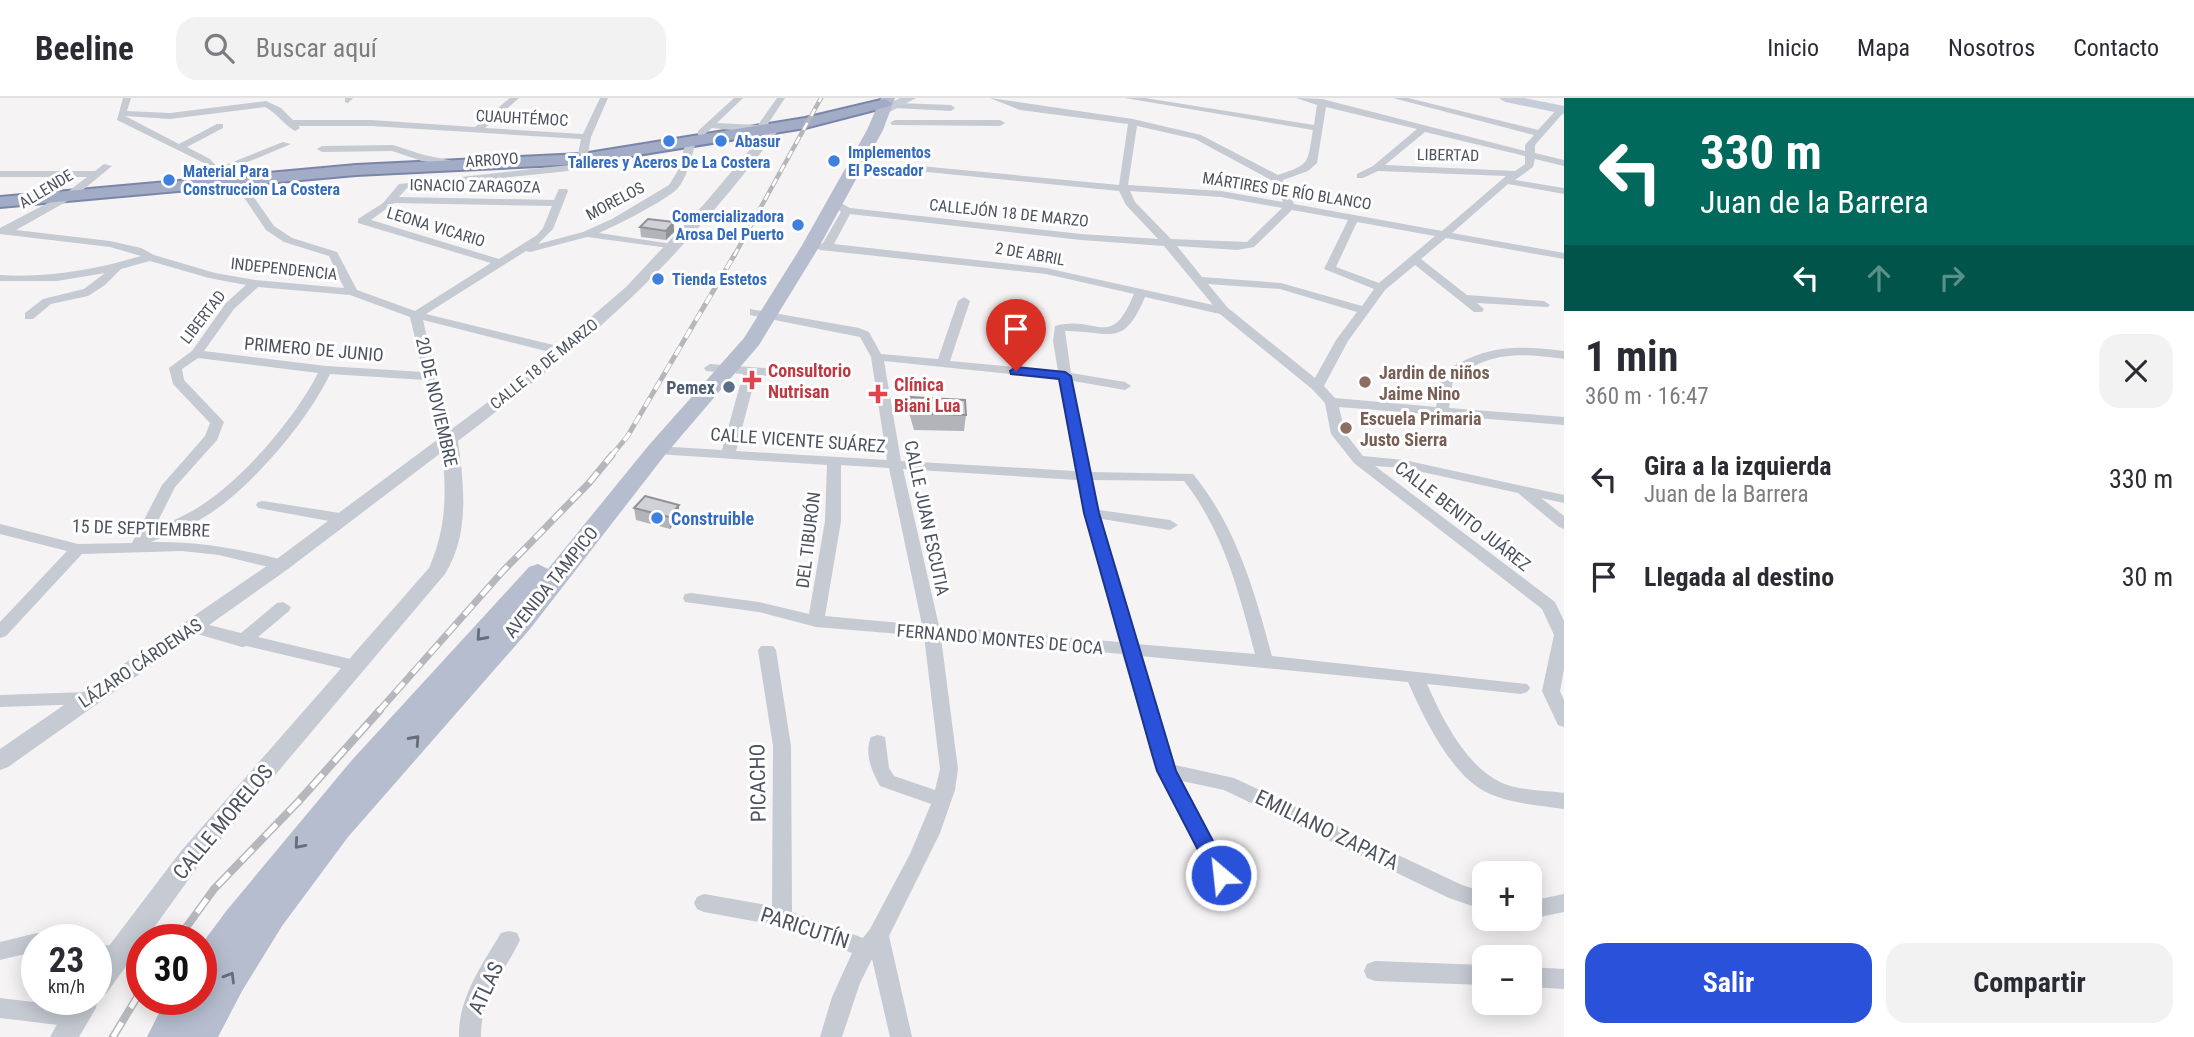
<!DOCTYPE html>
<html lang="es">
<meta charset="utf-8">
<style>
body{margin:0;font-family:"Roboto Condensed",sans-serif;background:#f2f2f3;color:#2b2b33;height:100vh;display:flex;flex-direction:column;font-size:26px;white-space:nowrap}
*{box-sizing:border-box;margin:0}
p{font-size:23px;color:#7c7c81}
.icon{flex:none;width:38px;height:38px;fill:none;stroke:currentColor;stroke-width:2;stroke-linecap:round;stroke-linejoin:round}
.map{position:relative;flex:1;overflow:hidden}
.side{display:flex;flex-direction:column;background:#fff;width:630px}
.side>*{flex:none}
.guide{background:#00695c;color:#fff;overflow:hidden}
.fabs{position:absolute;left:1472px;top:763px;display:grid;gap:14px}
.fabs a{display:grid;place-items:center;width:70px;height:70px;border-radius:14px;background:#fff;box-shadow:0 4px 18px #0003;font-size:35px}
.speed{position:absolute;left:21px;top:826px;display:flex;gap:14px;font-size:35px;font-weight:700;text-align:center}
.speed>*{display:grid;place-content:center;width:91px;height:91px;border-radius:50%;background:#fff;box-shadow:0 4px 18px #0003;line-height:1}
.speed small{font-size:18px;font-weight:400}
.speed .limit{border:10px solid #d22;background:#fff;color:#111}
.pin{position:absolute;display:grid;place-items:center;width:60px;height:60px;color:#fff;margin:-72px -30px;border-radius:50% 50% 50% 0;rotate:-45deg;box-shadow:0 0 7px #0007}
.pin .icon{rotate:45deg}
.me{position:absolute;width:77px;margin:-38px;rotate:332deg;stroke-linejoin:round;filter:drop-shadow(0 0 5px #0008)}
.turn{display:flex;align-items:center;gap:24px;height:147px;padding:0 21px;font-size:32px}
.turn .icon{width:91px;height:91px;stroke-width:2.5}
.turn b{display:block;font-size:49px;line-height:60px}
.lanes{display:flex;align-items:center;height:66px;padding:0 21px;background:#0003;justify-content:center;gap:35px;direction:ltr}
.lanes .off{opacity:.35}
.round{display:grid;place-items:center;flex:none;width:74px;height:74px;border-radius:21px;background:#f2f2f3}
.overview{display:flex;align-items:center;justify-content:space-between;height:119px;padding:0 21px}
h1{font-size:42px;font-weight:700;line-height:52px}
.primary-button{display:flex;gap:14px;margin-top:auto;padding:14px 21px}
.primary-button a{flex:1;height:80px;border-radius:21px;background:#2951d9;color:#fff;font-size:28px;font-weight:700;line-height:80px;text-align:center}
.primary-button a+a{background:#f2f2f3;color:#2b2b33}
ul{padding:0;list-style:none}
li{display:flex;align-items:center;gap:21px;height:98px;padding:0 21px}
li div{flex:1}
li b{display:block;font-size:26px}
li em{font-style:normal}
header{display:flex;align-items:center;gap:42px;box-sizing:border-box;height:98px;padding:0 35px;background:#fff;border-bottom:2px solid #e1e1e2}
header strong{font-size:33px}
nav{display:flex;gap:38px;margin-inline-start:auto;font-size:24px}
.search{width:490px;height:63px;background:#f2f2f3;display:flex;align-items:center;gap:18px;box-sizing:border-box;padding:0 24px;border-radius:21px;color:#7c7c81;font-size:26px}
main{display:flex;flex:1;min-height:0}
.map>svg:first-child{display:block}
</style>
<header>
<strong>Beeline</strong>
<div class="search"><svg class="icon" aria-label="search" viewBox="0 0 24 24"><circle cx="10" cy="10" r="6"/><path d="M15 15l6 6"/></svg>Buscar aquí</div>
<nav><a>Inicio</a><a>Mapa</a><a>Nosotros</a><a>Contacto</a></nav>
</header>
<main>
<div class="map">
<svg width="1564" height="939" viewBox="0 0 1564 939">
<rect width="100%" height="100%" fill="#f5f3f3"/>
<g fill="none" stroke-linecap="round" stroke-linejoin="round">
<defs>
<path id="trunk" d="M885,1L892,5L890,8L805,30L582,66L356,77L0,109V99L356,67L582,56L805,20Z"/>
</defs>
<!-- trunk casing -->
<use href="#trunk" stroke="#7a86a9" stroke-width="4"/>
<!-- minor -->
<path fill="#c5cad3" fill-rule="evenodd" d="M123,0H131L127,13L170,15L266,3L281,10L293,22H371L475,29L510,0H519L485,30L583,36L600,0H608L591,39L587,61L582,64L577,61L581,41L371,28H298L300,30L295,33C283,26 278,16 265,9L170,21L125,18L179,46L217,26H223V30L187,49L210,61L218,70L283,44L291,46L219,76L206,89L201,86L211,74L204,65L117,22Z
M345,0H353L348,5L345,4Z
M734,0H743L717,25L758,27L777,0H785L762,35L712,30L704,37H698V33Z
M990,0L1133,21L1201,37L1278,77C1311,66 1307,66 1313,32L1125,0H1145L1314,27L1317,7L1296,0L1322,1L1525,53V47L1534,37L1393,0H1408L1538,32L1559,9H1564V14L1535,47V55L1564,62V68L1535,61L1533,69L1515,82L1564,90V96L1508,86L1452,135L1564,155V161L1446,140L1421,161L1467,197L1544,203L1550,207L1548,209L1477,205L1484,211L1482,214H1474L1415,167L1385,192L1348,243L1324,288L1335,300L1436,309L1442,276C1483,247 1516,247 1564,253V261C1520,255 1491,253 1453,281L1449,310L1564,319V327L1339,309L1345,335L1363,358L1404,362L1564,397V405L1541,400L1564,418V431L1559,429L1518,395L1404,370L1375,368L1555,504L1564,523V571L1560,593L1564,602V629L1558,627L1542,593L1554,537L1542,511L1354,365L1331,336L1325,305L1312,291L1220,216L1145,199C1123,251 1111,233 1065,233L1071,275L1125,284L1131,288L1125,292L1073,283L1089,374L1193,376C1237,430 1254,492 1272,558L1527,586L1530,590L1527,594L1521,596L1427,586C1442,620 1465,667 1500,684C1519,693 1544,692 1564,695V711C1539,707 1513,706 1490,696C1452,680 1424,620 1408,584L1140,558L1175,667L1234,680L1462,787L1484,794V812L1449,800L1224,692L1182,683L1231,777L1228,783L1221,785L1214,783L1158,673L1122,556L941,540L958,671L955,692L940,735L889,838L912,939H890L872,861L860,885L842,939H820L832,899L852,855L781,828L704,814L697,811L694,805L697,799L704,796L772,808L773,648L758,552L761,548H773L776,552L791,648L792,814L863,840L870,831L910,756L931,706L880,688C872,674 864,655 871,639L878,637L885,639L889,670L894,678L935,692L940,671L924,538L816,529L759,514L685,504L683,500L685,496L691,495L759,504L809,516L825,423L827,367L657,356L650,352L657,348L722,352L743,276L706,273L704,270L710,266L804,273L810,277L804,281L756,277L736,353L887,362L871,259L860,239L750,217V211L859,230L869,234L881,256L938,261L958,203L964,199L970,203L950,263L1058,273L1053,243L1055,228C1098,216 1110,254 1134,196L1046,176L820,152L815,149L823,145L841,114L834,107L839,104L850,110L1081,136L1158,141L1126,107L1119,93L917,73L915,71L920,68L1119,87L1128,26L1020,12ZM1326,9L1417,31L1373,68L1357,76V80H1363L1378,73L1506,78L1442,133L1294,106L1283,82L1308,73L1317,65ZM1137,28L1195,41L1273,83L1283,104L1221,93L1128,87ZM1425,34L1525,58V66L1515,73L1385,67ZM1130,93L1221,99L1282,110L1247,144L1171,141L1135,104ZM1292,112L1348,122L1324,171L1374,191L1362,208L1281,185L1202,179L1177,148L1237,152L1254,149ZM850,116L1081,142L1164,148L1213,207L1046,170L834,146ZM1357,124L1435,138L1379,185L1336,169ZM1208,186L1280,191L1357,214L1336,242L1315,280L1228,210ZM884,263L1059,281L1075,373L901,363ZM841,367L889,370L922,527L825,518L841,423ZM903,371L1077,382L1119,544L939,528ZM1091,382L1184,383C1224,434 1239,494 1255,556L1136,546L1102,421L1170,432L1178,427L1170,422L1099,412Z
M898,5L951,7L955,10L951,13L895,10V6Z
M895,22H1000L1005,25L1000,28L892,27L890,25Z
M691,41L696,44C691,59 688,79 677,91C665,103 617,127 599,135L672,146L677,149L676,151L587,139L530,154L526,153L426,216L566,250L568,253L562,257L423,222L436,278L456,341L454,344L449,345L442,341L425,282L330,276C307,324 251,390 206,418C189,428 169,436 151,444C198,443 241,451 287,463L289,467L287,471L281,472L219,457L182,453L82,456L6,538L0,540V524L67,453L0,436V426L78,446L132,445L162,387L205,338L210,325L173,286L169,270L192,253L226,205L246,187L209,180L150,163L121,171L105,187L88,198L51,206L33,221H25V215L43,201L84,191L105,175L57,183H0V177C48,180 94,172 141,158L110,149L0,136V130L65,96L87,79H0V73H95L104,66L112,68L73,100L16,132L110,143L141,150L154,157L215,175L255,182L344,190L329,158L284,144L266,132L233,83L241,81L274,128L292,140L337,154L357,192L415,213L491,165L358,125V121L383,105L399,86L578,66L638,52V56L578,72L407,90L399,99L554,102L559,91H567L568,93L553,131L538,146L583,134L612,121L669,87L677,74L686,44ZM394,105L552,108L543,130L537,137L499,161L371,122ZM258,189L350,197L410,219L423,274L326,268L204,253L234,211ZM198,260L318,275C295,321 239,386 194,412C182,419 167,425 154,431L175,389L217,342L224,324L184,282L182,271Z
M393,47L424,57L463,65L458,68L422,63L392,53L322,54L317,51L322,48Z
M263,403L340,415L347,420L340,425L258,410L256,407L258,404Z
M283,504L291,509L289,513L258,539L363,564L366,568L363,572L357,574L247,548L242,549L187,533L185,529L193,523L241,535L277,505Z
M88,594L94,595L97,600L94,605L88,606L0,609V597Z
M1564,796V814L1530,821H1529L1530,803Z
M509,833L517,835L520,842C504,875 480,901 481,939H459C458,900 482,867 501,835Z
M37,835L45,837L47,842H37V853L0,862V844Z
M96,845L125,851L128,858L125,865L117,868L96,864Z
M1375,863L1484,867V887L1375,883L1367,880L1364,873L1367,866Z
M1530,869L1564,871V891L1530,889Z
M0,900L75,909L83,912L86,919L83,926L75,929L0,920Z"/>
<!-- tertiary -->
<path fill="#c5cad3" fill-rule="evenodd" d="M770,28L780,30C736,88 687,146 635,196C580,249 519,296 458,343C464,387 470,436 445,476L199,767L145,842H142V846L106,896L98,898L96,910L79,939H50L71,901H96V865L181,753L429,470C446,431 447,396 442,354L288,471L8,669L0,672V651L274,463L519,281L626,189L705,105Z"/>
<!-- secondary -->
<path fill="#c7ccd9" fill-rule="evenodd" d="M900,0H916L886,16L881,17L875,13Z
M1499,0H1524L1564,8V16L1505,4Z"/>
<!-- primary -->
<path fill="#b5bdcf" fill-rule="evenodd" d="M881,0H895L883,32L819,149L759,247L665,357L530,531L348,739L282,828L242,893L218,939H147L166,901H201L204,891L201,892V847L227,812L352,662L529,469L538,466L548,471L649,347L744,240L801,149L867,32Z"/>
<!-- trunk -->
<use href="#trunk" fill="#a2acc6" fill-rule="evenodd"/>
<defs>
<path id="rail-far3" d="M734,158L821,0"/>
<path id="rail-far2" d="M611,358L627,339L735,156"/>
<path id="rail-far1" d="M378,614L503,473L589,385L612,357"/>
<path id="rail" d="M177,842L214,791L298,704L380,612
M113,939L142,891"/>
</defs>
<!-- rail-far3 casing -->
<use href="#rail-far3" stroke="#b5b7bc" stroke-width="4.5"/>
<!-- rail-far2 casing -->
<use href="#rail-far2" stroke="#b5b7bc" stroke-width="5"/>
<!-- rail-far1 casing -->
<use href="#rail-far1" stroke="#b5b7bc" stroke-width="7"/>
<!-- rail casing -->
<use href="#rail" stroke="#b5b7bc" stroke-width="8"/>
<!-- rail-far3 -->
<use href="#rail-far3" stroke="#fff" stroke-width="2.5" stroke-dasharray="8" stroke-linecap="butt"/>
<!-- rail-far2 -->
<use href="#rail-far2" stroke="#fff" stroke-width="3.5" stroke-dasharray="10" stroke-linecap="butt"/>
<!-- rail-far1 -->
<use href="#rail-far1" stroke="#fff" stroke-width="4.5" stroke-dasharray="13" stroke-linecap="butt"/>
<!-- rail -->
<use href="#rail" stroke="#fff" stroke-width="5" stroke-dasharray="17" stroke-linecap="butt"/>
</g>
<!-- wall -->
<path fill="#b3b4b9" d="M674,124V134L666,142L641,139L640,129Z
M910,299L966,317L964,333L914,332L909,315Z
M634,410L679,419L670,431L636,422Z"/>
<!-- shaded-wall -->
<path fill="#929296" d="M674,124V134L666,142V133Z
M679,407V419L670,431L669,419Z"/>
<!-- building -->
<path fill="#d0d1d7" stroke="#929296" stroke-width="2" d="M648,121L674,124L666,133L640,129Z
M910,299L965,302L966,317L915,315Z
M645,398L679,407L669,419L634,410Z"/>
<!-- one-way arrows -->
<defs><path id="oneway-chevron" d="M-2-3.5L2.5 0L-2 3.5" fill="none" stroke-width="1.6" stroke-linecap="round" stroke-linejoin="round" transform="scale(1.75)"/></defs>
<g stroke="#666d7b">
<use href="#oneway-chevron" transform="translate(481 538) rotate(132)"/>
<use href="#oneway-chevron" transform="translate(415 642) rotate(-48)"/>
<use href="#oneway-chevron" transform="translate(299 746) rotate(131)"/>
<use href="#oneway-chevron" transform="translate(230 879) rotate(-59)"/>
</g>
<!-- route -->
<path fill="#2951d9" stroke="#1b358d" stroke-width="2" d="M1016,269L1065,274L1071,278L1099,415L1171,656L1176,673L1231,777L1228,783L1221,785L1214,783L1157,673L1152,656L1084,415L1059,281L1011,276L1010,273Z"/>
<!-- markers -->
<g fill="#3f7fe0" stroke="#fff" stroke-width="2.5">
<circle cx="669" cy="43" r="7"/>
<circle cx="721" cy="43" r="7"/>
<circle cx="834" cy="63" r="7"/>
<circle cx="169" cy="82" r="7"/>
<circle cx="798" cy="127" r="7"/>
<circle cx="658" cy="181" r="7"/>
<circle cx="657" cy="420" r="7"/>
</g>
<g fill="#e0444e" stroke="#fff" stroke-width="2.5">
<path d="M748.5 271.5h7v7h7v7h-7v7h-7v-7h-7v-7h7z"/>
<path d="M874.5 285.5h7v7h7v7h-7v7h-7v-7h-7v-7h7z"/>
</g>
<g fill="#8d6e63" stroke="#fff" stroke-width="2.5">
<circle cx="1365" cy="284" r="7"/>
<circle cx="1346" cy="330" r="7"/>
</g>
<circle fill="#5c6f8a" stroke="#fff" stroke-width="2.5" cx="729" cy="289" r="7"/>
<g text-anchor="middle" dominant-baseline="central" stroke-width="6" stroke-linejoin="round" paint-order="stroke">
<!-- far-street labels -->
<g font-size="16" fill="#4c525f" stroke="#fff">
<text transform="translate(522 20) rotate(3)">CUAUHTÉMOC</text>
<text transform="translate(1448 57) rotate(1)">LIBERTAD</text>
<text transform="translate(492 62) rotate(-4)">ARROYO</text>
<text transform="translate(475 88) rotate(1)">IGNACIO ZARAGOZA</text>
<text transform="translate(46 91) rotate(-31)">ALLENDE</text>
<text transform="translate(1287 93) rotate(9)">MÁRTIRES DE RÍO BLANCO</text>
<text transform="translate(615 103) rotate(-28)">MORELOS</text>
<text transform="translate(1009 115) rotate(6)">CALLEJÓN 18 DE MARZO</text>
<text transform="translate(436 129) rotate(17)">LEONA VICARIO</text>
<text transform="translate(1030 156) rotate(10)">2 DE ABRIL</text>
<text transform="translate(284 171) rotate(6)">INDEPENDENCIA</text>
<text transform="translate(203 219) rotate(-52)">LIBERTAD</text>
<text transform="translate(544 266) rotate(-39)">CALLE 18 DE MARZO</text>
</g>
<!-- far-shop labels -->
<g font-size="16" font-weight="bold" fill="#366cbe" stroke="#fff" text-anchor="start">
<text x="735" y="43">Abasur</text>
<text x="848" y="54">Implementos<tspan x="848" dy="18">El Pescador</tspan></text>
<text x="669" y="64" text-anchor="middle">Talleres y Aceros De La Costera</text>
<text x="183" y="73">Material Para<tspan x="183" dy="18">Construccion La Costera</tspan></text>
<text x="784" y="118" text-anchor="end">Comercializadora<tspan x="784" dy="18">Arosa Del Puerto</tspan></text>
<text x="672" y="181">Tienda Estetos</text>
</g>
<!-- street labels -->
<g font-size="18" fill="#4c525f" stroke="#fff">
<text transform="translate(314 251) rotate(5)">PRIMERO DE JUNIO</text>
<text transform="translate(437 304) rotate(77)">20 DE NOVIEMBRE</text>
<text transform="translate(798 342) rotate(4)">CALLE VICENTE SUÁREZ</text>
<text transform="translate(1463 418) rotate(38)">CALLE BENITO JUÁREZ</text>
<text transform="translate(927 420) rotate(78)">CALLE JUAN ESCUTIA</text>
<text transform="translate(141 430) rotate(2)">15 DE SEPTIEMBRE</text>
<text transform="translate(808 442) rotate(-83)">DEL TIBURÓN</text>
<text transform="translate(551 484) rotate(-51)">AVENIDA TAMPICO</text>
<text transform="translate(1000 541) rotate(5)">FERNANDO MONTES DE OCA</text>
<text transform="translate(140 565) rotate(-34)">LÁZARO CÁRDENAS</text>
</g>
<!-- health labels -->
<g font-size="18" font-weight="bold" fill="#be3a42" stroke="#fff" text-anchor="start">
<text x="768" y="272">Consultorio<tspan x="768" dy="21">Nutrisan</tspan></text>
<text x="894" y="286">Clínica<tspan x="894" dy="21">Biani Lua</tspan></text>
</g>
<!-- education labels -->
<g font-size="18" font-weight="bold" fill="#785e54" stroke="#fff" text-anchor="start">
<text x="1379" y="274">Jardin de niños<tspan x="1379" dy="21">Jaime Nino</tspan></text>
<text x="1360" y="320">Escuela Primaria<tspan x="1360" dy="21">Justo Sierra</tspan></text>
</g>
<!-- service labels -->
<g font-size="18" font-weight="bold" fill="#4e5e75" stroke="#fff" text-anchor="end">
<text x="715" y="289">Pemex</text>
</g>
<!-- shop labels -->
<g font-size="18" font-weight="bold" fill="#366cbe" stroke="#fff" text-anchor="start">
<text x="671" y="420">Construible</text>
</g>
<!-- near-street labels -->
<g font-size="21" fill="#4c525f" stroke="#fff">
<text transform="translate(758 685) rotate(-91)">PICACHO</text>
<text transform="translate(223 724) rotate(-50)">CALLE MORELOS</text>
<text transform="translate(1327 732) rotate(26)">EMILIANO ZAPATA</text>
<text transform="translate(805 830) rotate(18)">PARICUTÍN</text>
<text transform="translate(486 890) rotate(-65)">ATLAS</text>
</g>
</g>
</svg>
<div class="fabs">
<a>+</a>
<a>−</a>
</div>
<div class="speed"><div>23<small>km/h</small></div><div class="limit">30</div></div>
<div class="pin" style="left:1016px;top:273px;background:#d93025"><svg class="icon" aria-label="arrive" viewBox="0 0 24 24"><path d="M6 21V4h12l-3 4 3 4H6"/></svg></div>
<svg class="me" style="left:1221px;top:777px" viewBox="-20 -20 40 40"><circle r="17" fill="#2951d9" stroke="#fff" stroke-width="3"/><path d="M0-11L8 9 0 5-8 9z" fill="#fff"/></svg>
</div>
<section class="side">
<div class="guide">
<div class="turn"><svg class="icon" aria-label="left" viewBox="0 0 24 24"><path d="M17 20v-9H6M10 6l-5 5 5 5"/></svg><div><b>330 m</b>Juan de la Barrera</div></div>
<div class="lanes"><svg class="icon" aria-label="left" viewBox="0 0 24 24"><path d="M17 20v-9H6M10 6l-5 5 5 5"/></svg><svg class="icon off" aria-label="ahead" viewBox="0 0 24 24"><path d="M12 20V5M6 11l6-6 6 6"/></svg><svg class="icon off" aria-label="right" viewBox="0 0 24 24"><path d="M7 20v-9h11M14 6l5 5-5 5"/></svg></div>
</div>
<div class="overview"><div><h1>1 min</h1><p>360 m · 16:47</p></div><a class="round"><svg class="icon" aria-label="close" viewBox="0 0 24 24"><path d="M6 6l12 12M18 6L6 18"/></svg></a></div>
<ul>
<li><svg class="icon" aria-label="left" viewBox="0 0 24 24"><path d="M17 20v-9H6M10 6l-5 5 5 5"/></svg><div><b>Gira a la izquierda</b><p>Juan de la Barrera</p></div><em>330 m</em></li>
<li><svg class="icon" aria-label="arrive" viewBox="0 0 24 24"><path d="M6 21V4h12l-3 4 3 4H6"/></svg><div><b>Llegada al destino</b></div><em>30 m</em></li>
</ul>
<div class="primary-button"><a>Salir</a><a>Compartir</a></div>
</section>
</main>
